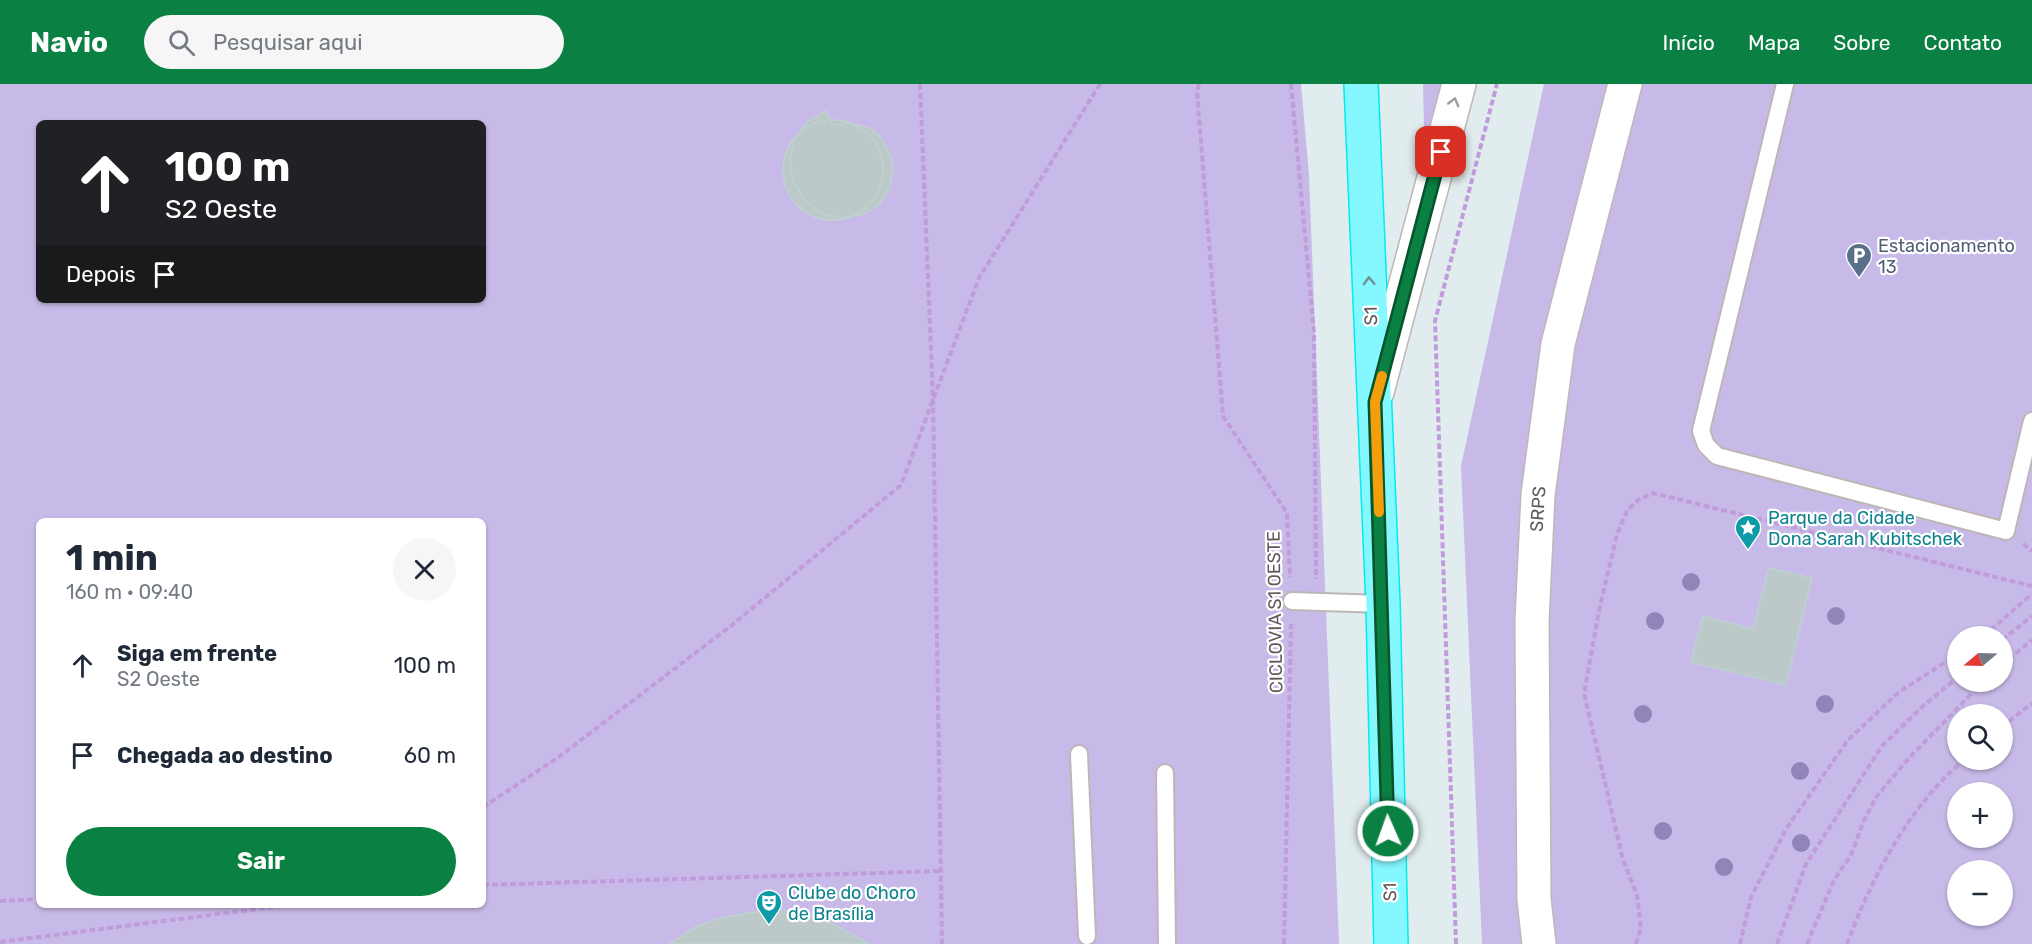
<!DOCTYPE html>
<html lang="pt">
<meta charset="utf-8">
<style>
body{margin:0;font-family:Rubik,sans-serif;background:#f6f6f7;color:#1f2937;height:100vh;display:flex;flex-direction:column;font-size:22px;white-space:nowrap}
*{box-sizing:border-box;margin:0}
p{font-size:20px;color:#747a83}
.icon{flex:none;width:33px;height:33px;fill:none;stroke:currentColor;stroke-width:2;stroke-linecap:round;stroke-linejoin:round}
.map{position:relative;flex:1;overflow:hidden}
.drawer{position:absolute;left:36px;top:434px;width:450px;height:390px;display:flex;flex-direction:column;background:#fff;border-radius:9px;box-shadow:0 2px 4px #0004}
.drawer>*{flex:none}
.banner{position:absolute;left:36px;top:36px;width:450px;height:183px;border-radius:9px;box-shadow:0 2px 4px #0004;background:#202124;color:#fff;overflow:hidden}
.needle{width:39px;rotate:251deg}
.tools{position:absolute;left:1947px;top:542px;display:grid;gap:12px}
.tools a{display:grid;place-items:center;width:66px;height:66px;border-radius:50%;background:#fff;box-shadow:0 2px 4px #0004;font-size:30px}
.pin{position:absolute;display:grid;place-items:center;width:51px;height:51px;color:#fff;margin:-26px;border-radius:12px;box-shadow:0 3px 9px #0006}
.me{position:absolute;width:66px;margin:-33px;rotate:358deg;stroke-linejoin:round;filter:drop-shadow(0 0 4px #0008)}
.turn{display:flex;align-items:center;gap:21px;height:126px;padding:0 30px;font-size:27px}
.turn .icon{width:78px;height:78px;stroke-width:2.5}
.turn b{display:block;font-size:42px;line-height:51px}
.then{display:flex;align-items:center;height:57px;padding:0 30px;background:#0003;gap:12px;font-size:22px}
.round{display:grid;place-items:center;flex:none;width:63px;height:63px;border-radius:32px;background:#f6f6f7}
.head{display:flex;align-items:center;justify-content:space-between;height:102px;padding:0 30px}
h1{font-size:36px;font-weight:700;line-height:45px}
.action{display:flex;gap:12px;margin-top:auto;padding:12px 30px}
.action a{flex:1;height:69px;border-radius:36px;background:#0b8043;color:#fff;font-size:24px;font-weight:700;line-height:69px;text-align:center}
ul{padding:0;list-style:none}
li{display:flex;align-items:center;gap:18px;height:90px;padding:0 30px}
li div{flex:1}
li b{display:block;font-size:22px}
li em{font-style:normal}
header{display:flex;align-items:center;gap:36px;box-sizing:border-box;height:84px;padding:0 30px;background:#0b8043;color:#fff}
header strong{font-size:28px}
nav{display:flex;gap:33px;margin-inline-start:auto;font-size:21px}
.search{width:420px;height:54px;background:#f6f6f7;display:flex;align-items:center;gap:15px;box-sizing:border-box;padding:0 21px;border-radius:33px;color:#747a83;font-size:22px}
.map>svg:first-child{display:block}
</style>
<header>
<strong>Navio</strong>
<div class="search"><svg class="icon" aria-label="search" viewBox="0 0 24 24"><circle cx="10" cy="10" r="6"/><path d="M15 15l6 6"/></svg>Pesquisar aqui</div>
<nav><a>Início</a><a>Mapa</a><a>Sobre</a><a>Contato</a></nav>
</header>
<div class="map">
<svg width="2032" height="860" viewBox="0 0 2032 860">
<rect width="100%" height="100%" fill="#e0eced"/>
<!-- green -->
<path fill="#c8bae8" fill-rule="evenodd" d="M0,0H1301L1309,91L1339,860H0ZM39,39H483V216H39ZM39,436H483V820H39Z
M1423,0H1449L1415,129L1424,44Z
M1544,0H2032V860H1482L1461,382ZM1958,552H2002V597H1958ZM1958,630H2002V675H1958ZM1958,708H2002V753H1958ZM1958,786H2002V831H1958Z"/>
<!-- building -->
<path fill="#bdc8c8" stroke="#bed2d2" stroke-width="1.5" d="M826,27L832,41L852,39L871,45L881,54L891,72L893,85L890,104L879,121L862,131L841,134L820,129L804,115L793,97L790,75L795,54L808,37Z
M783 86a50 50 0 1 1 100 0a50 50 0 1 1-100 0Z
M1769,484L1812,494L1786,601L1691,578L1703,532L1753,545Z
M772,825L799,828L824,835L869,860H669L696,843L720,834Z"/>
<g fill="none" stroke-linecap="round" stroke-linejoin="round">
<defs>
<path id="lane" d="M1785,0L1701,347L1706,361L1717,372L2006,447L2032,337
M1292,517L1383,520
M1079,670L1087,852
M1165,689L1167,860"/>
<path id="secondary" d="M1377,308L1459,0
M1539,860L1534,815L1532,537L1538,411L1558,260L1625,0"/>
<path id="highway" d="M1361,0L1383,520L1391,860"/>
</defs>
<!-- lane casing -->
<use href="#lane" stroke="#beb6b6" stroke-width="20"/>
<!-- secondary casing -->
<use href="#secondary" stroke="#c0b6b7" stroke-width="36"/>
<!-- highway casing -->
<use href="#highway" stroke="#00eded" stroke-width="36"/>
<!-- path -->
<path stroke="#c09cdb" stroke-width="4" stroke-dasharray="6 3" stroke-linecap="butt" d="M920,0L933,315L942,860
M1199,0L1197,8L1223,332L1287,429L1290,493
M1291,0L1314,249L1316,495
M2023,460L2032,467
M1984,552L2032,510
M2002,556L2032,532
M2002,581L2032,556
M2002,643L2032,619
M483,723L556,675L732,541L901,401L979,194L1100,0
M483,801L941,787
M0,817L39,815
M0,858L297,820
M1284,860L1291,540
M1456,860L1435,237L1497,0
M1636,860L1641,844L1637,811L1623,776L1584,609L1599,527L1617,450L1627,427L1638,416L1653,409L2032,502
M1740,860L1751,813L1786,745L1848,656L1899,608L1958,570
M1777,860L1806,780L1882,662L1923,622L1958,593
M1807,860L1834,796L1851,771L1864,736L1877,712L1909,674L1984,597
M1847,860C1872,793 1909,722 1965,675"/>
<!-- lane -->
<use href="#lane" stroke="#fff" stroke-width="16"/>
<!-- secondary -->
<use href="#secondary" stroke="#fff" stroke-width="33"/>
<!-- highway -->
<use href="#highway" stroke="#85f8ff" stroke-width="33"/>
</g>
<!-- trees -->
<g fill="#9184b8">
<circle cx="1691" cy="498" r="9"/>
<circle cx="1836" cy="532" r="9"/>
<circle cx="1655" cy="537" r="9"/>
<circle cx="1825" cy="620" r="9"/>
<circle cx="1643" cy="630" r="9"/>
<circle cx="1800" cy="687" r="9"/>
<circle cx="1663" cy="747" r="9"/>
<circle cx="1801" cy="759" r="9"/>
<circle cx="1724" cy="783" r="9"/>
</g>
<!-- one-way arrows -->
<defs><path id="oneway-chevron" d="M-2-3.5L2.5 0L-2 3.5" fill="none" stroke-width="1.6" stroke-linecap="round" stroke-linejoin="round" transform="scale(1.5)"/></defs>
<use stroke="#a19b9c" href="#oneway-chevron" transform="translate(1454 18) rotate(-75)"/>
<use stroke="#6e9194" href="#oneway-chevron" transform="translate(1369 197) rotate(-92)"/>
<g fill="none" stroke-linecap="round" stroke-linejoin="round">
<defs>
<path id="route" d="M1388,747L1375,318L1441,68"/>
</defs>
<!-- route casing -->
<use href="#route" stroke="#07532c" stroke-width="15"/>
<!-- route -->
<use href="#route" stroke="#0b8043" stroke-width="10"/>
<!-- slow -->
<path stroke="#f59e0b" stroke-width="10" d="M1379,428L1375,318L1382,292"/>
</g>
<!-- icons -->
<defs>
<symbol id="parking-pin" viewBox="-11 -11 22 30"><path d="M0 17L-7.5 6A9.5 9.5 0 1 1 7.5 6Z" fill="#5c6f8a" stroke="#fff"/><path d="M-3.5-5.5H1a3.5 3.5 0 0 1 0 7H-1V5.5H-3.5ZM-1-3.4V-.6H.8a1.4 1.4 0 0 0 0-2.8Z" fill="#fff"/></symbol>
<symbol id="sight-pin" viewBox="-11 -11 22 30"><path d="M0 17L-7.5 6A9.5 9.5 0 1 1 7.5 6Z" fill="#0f9aa8" stroke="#fff"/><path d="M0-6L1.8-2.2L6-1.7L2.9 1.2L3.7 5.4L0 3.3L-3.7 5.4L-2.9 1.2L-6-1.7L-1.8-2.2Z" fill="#fff"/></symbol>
<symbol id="theatre-pin" viewBox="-11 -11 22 30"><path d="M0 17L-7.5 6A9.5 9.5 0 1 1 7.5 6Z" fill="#0f9aa8" stroke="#fff"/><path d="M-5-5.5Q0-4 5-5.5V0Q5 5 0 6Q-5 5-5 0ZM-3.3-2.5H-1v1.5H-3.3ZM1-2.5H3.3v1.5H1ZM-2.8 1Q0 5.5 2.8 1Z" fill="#fff"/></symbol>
</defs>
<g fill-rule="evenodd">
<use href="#parking-pin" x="1844" y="157" width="30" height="40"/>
<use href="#sight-pin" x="1733" y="429" width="30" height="40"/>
<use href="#theatre-pin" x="754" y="804" width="30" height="40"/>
</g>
<g text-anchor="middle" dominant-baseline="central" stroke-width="4.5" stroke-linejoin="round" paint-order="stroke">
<!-- service labels -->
<g font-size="18" fill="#4e5e75" stroke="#fff" text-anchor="start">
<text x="1878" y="162">Estacionamento<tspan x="1878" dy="21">13</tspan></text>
</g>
<!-- street labels -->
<g font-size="18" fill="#62595a" stroke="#fff">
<text transform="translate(1371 232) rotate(-92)">S1</text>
<text transform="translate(1538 425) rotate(-86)">SRPS</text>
<text transform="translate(1275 528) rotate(-91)">CICLOVIA S1 OESTE</text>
<text transform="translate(1390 808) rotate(-91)">S1</text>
</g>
<!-- culture labels -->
<g font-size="18" fill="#0d838f" stroke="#fff" text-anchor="start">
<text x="1768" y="434">Parque da Cidade<tspan x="1768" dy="21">Dona Sarah Kubitschek</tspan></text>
<text x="788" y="809">Clube do Choro<tspan x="788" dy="21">de Brasília</tspan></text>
</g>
</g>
</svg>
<div class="tools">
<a><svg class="needle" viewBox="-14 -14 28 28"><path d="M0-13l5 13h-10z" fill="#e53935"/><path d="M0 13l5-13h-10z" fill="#747a83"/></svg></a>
<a><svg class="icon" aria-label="search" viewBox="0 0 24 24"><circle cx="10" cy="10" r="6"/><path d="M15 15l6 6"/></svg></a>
<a>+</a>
<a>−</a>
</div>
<div class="pin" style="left:1441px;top:68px;background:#d93025"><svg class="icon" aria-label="arrive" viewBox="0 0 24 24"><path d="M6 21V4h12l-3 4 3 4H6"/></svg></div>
<svg class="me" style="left:1388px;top:747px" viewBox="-20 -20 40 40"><circle r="17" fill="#0b8043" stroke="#fff" stroke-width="3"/><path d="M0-11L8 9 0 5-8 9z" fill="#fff"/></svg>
<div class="banner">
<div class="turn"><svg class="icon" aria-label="ahead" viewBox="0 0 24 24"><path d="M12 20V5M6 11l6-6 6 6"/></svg><div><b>100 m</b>S2 Oeste</div></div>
<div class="then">Depois<svg class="icon" aria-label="arrive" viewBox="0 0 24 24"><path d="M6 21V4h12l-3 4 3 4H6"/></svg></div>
</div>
<section class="drawer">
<div class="head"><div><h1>1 min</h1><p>160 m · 09:40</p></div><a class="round"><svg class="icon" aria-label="close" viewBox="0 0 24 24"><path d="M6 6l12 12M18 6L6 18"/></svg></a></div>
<ul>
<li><svg class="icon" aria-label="ahead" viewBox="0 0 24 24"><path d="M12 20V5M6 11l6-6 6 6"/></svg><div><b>Siga em frente</b><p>S2 Oeste</p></div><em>100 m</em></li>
<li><svg class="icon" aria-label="arrive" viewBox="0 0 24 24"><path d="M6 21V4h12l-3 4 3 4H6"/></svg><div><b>Chegada ao destino</b></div><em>60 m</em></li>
</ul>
<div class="action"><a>Sair</a></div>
</section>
</div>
